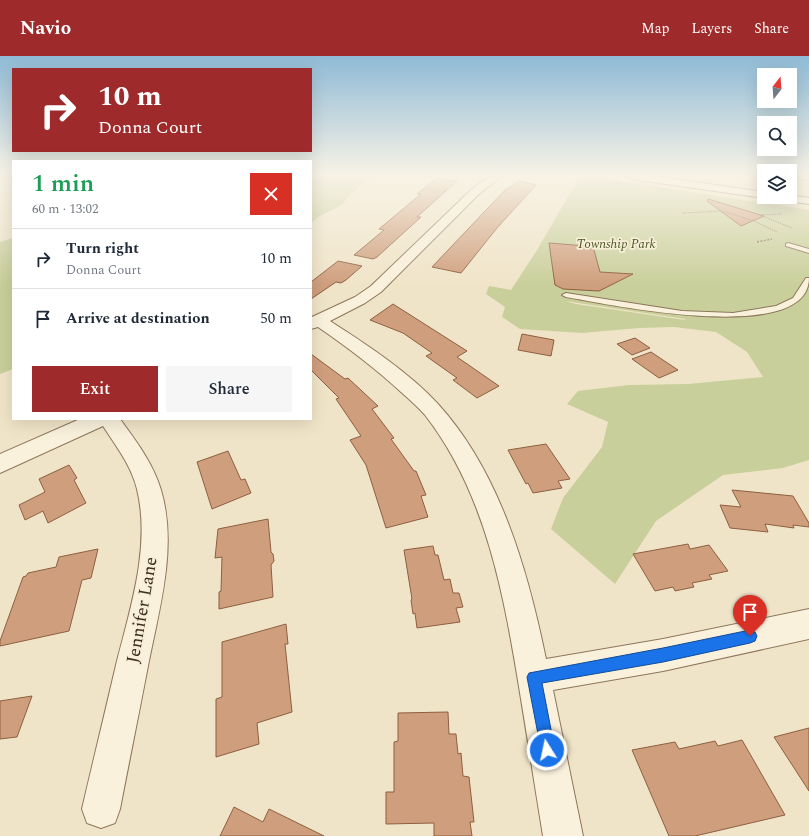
<!DOCTYPE html>
<meta charset="utf-8">
<style>
body{margin:0;font-family:Spectral,serif;background:#f6f6f7;color:#1f2937;height:100vh;display:flex;flex-direction:column;font-size:15px;white-space:nowrap}
*{box-sizing:border-box;margin:0}
p{font-size:13px;color:#747a83}
.icon{flex:none;width:22px;height:22px;fill:none;stroke:currentColor;stroke-width:2;stroke-linecap:round;stroke-linejoin:round}
.map{position:relative;flex:1;overflow:hidden}
.side{position:absolute;left:12px;top:104px;width:300px;height:260px;display:flex;flex-direction:column;background:#fff;border-radius:0px;box-shadow:0 4px 16px #0002}
.side>*{flex:none}
.banner{position:absolute;left:12px;top:12px;width:300px;height:84px;border-radius:0px;box-shadow:0 4px 16px #0002;background:#9e2a2b;color:#fff;overflow:hidden}
.needle{width:26px;rotate:17deg}
.tools{position:absolute;left:757px;top:12px;display:grid;gap:8px}
.tools a{display:grid;place-items:center;width:40px;height:40px;border-radius:0px;background:#fff;box-shadow:0 4px 16px #0002;font-size:20px}
.pin{position:absolute;display:grid;place-items:center;width:34px;height:34px;color:#fff;margin:-41px -17px;border-radius:50% 50% 50% 0;rotate:-45deg;box-shadow:0 0 4px #0007}
.pin .icon{rotate:45deg}
.me{position:absolute;width:44px;margin:-22px;rotate:350deg;stroke-linejoin:round;filter:drop-shadow(0 0 3px #0008)}
.turn{display:flex;align-items:center;gap:14px;height:84px;padding:0 20px;font-size:18px}
.turn .icon{width:52px;height:52px;stroke-width:2.5}
.turn b{display:block;font-size:28px;line-height:34px}
.round{display:grid;place-items:center;flex:none;width:42px;height:42px;border-radius:0px;background:#f6f6f7}
.summary{display:flex;align-items:center;justify-content:space-between;height:68px;padding:0 20px}
h1{font-size:24px;font-weight:600;line-height:30px;color:#1e9e55}
.cta{display:flex;gap:8px;margin-top:auto;padding:8px 20px}
.cta a{flex:1;height:46px;border-radius:0px;background:#9e2a2b;color:#fff;font-size:16px;font-weight:600;line-height:46px;text-align:center}
.cta a+a{background:#f6f6f7;color:#1f2937}
ul{padding:0;list-style:none}
li{display:flex;align-items:center;gap:12px;height:60px;padding:0 20px;border-top:1px solid #e0e1e3}
li div{flex:1}
li b{display:block;font-size:15px}
li em{font-style:normal}
header{display:flex;align-items:center;gap:24px;box-sizing:border-box;height:56px;padding:0 20px;background:#9e2a2b;color:#fff}
header strong{font-size:19px}
nav{display:flex;gap:22px;margin-inline-start:auto;font-size:14px}
.map>svg:first-child{display:block}
</style>
<header>
<strong>Navio</strong>
<nav><a>Map</a><a>Layers</a><a>Share</a></nav>
</header>
<div class="map">
<svg width="809" height="780" viewBox="0 0 809 780">
<rect width="100%" height="100%" fill="#f0e4c8"/>
<!-- green -->
<path fill="#c9cf9b" fill-rule="evenodd" d="M311,120H378L365,124L340,150L318,161L311,167Z
M580,120H592L809,154V404L783,412L723,419L656,465L615,528L551,473L563,442L602,391L608,366L567,348L578,335L629,329L688,328L763,321L747,296L716,276L674,271L639,272L582,277L520,273L502,261L505,251L486,238L489,230L511,234L537,194ZM565,245L685,263V264L576,248Z
M13,182V313L0,318V186Z"/>
<!-- building -->
<path fill="#cf9f7d" stroke="#8d5f41" d="M437,122L457,125L417,161H421L377,201L373,203L354,199L384,174L379,173L421,138H417Z
M519,125L536,129L497,172L461,217L432,211L505,134Z
M708,143L764,160L741,170L707,145Z
M549,187L586,190L594,194L600,216L633,218L599,235L563,233L555,229Z
M338,205L362,210L346,224L341,227L336,226L311,243V226Z
M393,248L467,295L457,301L499,330L477,342L453,324L457,322L426,300L432,297L403,277L370,264Z
M522,278L554,284L551,300L518,294Z
M635,282L650,292L632,299L617,288Z
M651,296L678,314L659,322L632,303Z
M311,298L345,323L348,322L378,350L372,353L394,382L391,383L414,415H416L426,439L421,440L428,461L386,472L366,409L350,384L361,380L336,343L339,342L311,314Z
M546,388L570,423L558,425L562,432L533,437L528,427L526,428L508,394Z
M228,395L241,424L245,423L251,437L212,453L197,406Z
M69,409L77,422L74,424L86,447L48,467L43,455L25,464L19,449L45,436L39,423Z
M732,434L793,440L809,467V471L793,469L794,472L765,468L768,476L730,472L720,449L741,451Z
M268,463L271,496L273,498L274,505L271,509L273,541L219,553V536L221,535L222,501L215,502L218,473Z
M688,488L690,493L709,489L728,515L709,519L712,523L692,527L694,531L675,535L673,531L655,535L633,498Z
M433,490L435,499H438L444,524L450,523L453,537H459L463,551L456,552L460,566L417,572L415,557L413,558L411,544L412,543L404,494Z
M98,493L91,522L82,524L69,575L0,590V585L23,521L26,520L28,517L56,511L59,501Z
M286,568L288,588H285L292,656L257,667L259,688L216,701V643L222,641V586Z
M32,640L17,681L0,683V645Z
M448,656L449,678H456L458,698L461,697L463,720L469,721L474,766H470L472,780H434V767L386,768V736H394V686L398,685V657Z
M809,672V735L774,681Z
M742,684L785,759L695,780H669L632,694L675,686L679,693L715,685L718,690Z
M234,751L263,766L269,753L324,780H220Z"/>
<g fill="none" stroke-linecap="round" stroke-linejoin="round">
<defs>
<path id="service" d="M788,187L809,193V197L786,190V188Z
M806,222H809C809,291 606,248 566,241L562,239L566,237L682,255L733,257L776,250L793,242Z"/>
<path id="minor" d="M0,120H6L1,123Z
M490,120H502L479,138L381,236L365,247L330,265C366,288 410,317 438,348C500,416 528,515 546,603L663,583L809,553V583L663,615L553,634L583,780H543C535,732 528,684 520,637C504,540 487,439 425,359C418,351 409,343 401,336C375,312 347,291 318,271L311,273L312,261L355,241L371,230L471,134Z
M795,120H809V124L797,122Z
M80,363H120C136,385 153,407 161,434C178,491 159,553 148,610C139,658 129,705 120,753L115,767L101,772L87,767L82,753C93,705 105,657 116,609C130,553 151,491 137,433C131,409 116,390 103,370L0,417V398Z"/>
<path id="tertiary" d="M626,120H653L764,136V141H768L764,142L631,123Z
M790,139L809,142V148L779,144L774,141H790Z"/>
</defs>
<!-- service casing -->
<use href="#service" stroke="#8d765c" stroke-width="2"/>
<!-- minor casing -->
<use href="#minor" stroke="#8d765c" stroke-width="2"/>
<!-- tertiary casing -->
<use href="#tertiary" stroke="#8d765c" stroke-width="2"/>
<!-- path-far1 -->
<path stroke="#8d765c" stroke-width="1" stroke-dasharray="1.5 1" stroke-linecap="butt" d="M577,120L621,128
M683,157L722,155L754,165L777,176
M781,158L760,159L792,172"/>
<!-- path -->
<path stroke="#8d765c" stroke-width="1.5" stroke-dasharray="2 1.5" stroke-linecap="butt" d="M757,186L772,183"/>
<!-- service -->
<use href="#service" fill="#faf1dc" fill-rule="evenodd"/>
<!-- minor -->
<use href="#minor" fill="#faf1dc" fill-rule="evenodd"/>
<!-- tertiary -->
<use href="#tertiary" fill="#faf1dc" fill-rule="evenodd"/>
</g>
<!-- sky -->
<linearGradient id="sky" x2="0" y2="1"><stop stop-color="#8fbad6"/><stop offset="0.52" stop-color="#f8f3e6"/><stop offset="1" stop-color="#f8f3e6" stop-opacity="0"/></linearGradient>
<rect width="809" height="229" fill="url(#sky)"/>
<!-- route -->
<path fill="#1a73e8" stroke="#114b97" d="M750,574L755,576L757,580L755,585L750,587L663,606L542,627L555,694L552,699L547,701L542,699L527,621L529,617L663,592Z"/>
<g text-anchor="middle" dominant-baseline="central" stroke-width="3.5" stroke-linejoin="round" paint-order="stroke">
<!-- far-park labels -->
<g font-size="13" font-style="italic" fill="#4d5a26" stroke="#f7eed8">
<text x="616" y="188">Township Park</text>
</g>
<!-- near-street labels -->
<g font-size="18" fill="#3d2e20" stroke="#f7eed8">
<text transform="translate(142 554) rotate(-80)">Jennifer Lane</text>
</g>
</g>
</svg>
<div class="tools">
<a><svg class="needle" viewBox="-14 -14 28 28"><path d="M0-13l5 13h-10z" fill="#e53935"/><path d="M0 13l5-13h-10z" fill="#747a83"/></svg></a>
<a><svg class="icon" aria-label="search" viewBox="0 0 24 24"><circle cx="10" cy="10" r="6"/><path d="M15 15l6 6"/></svg></a>
<a><svg class="icon" aria-label="layers" viewBox="0 0 24 24"><path d="M12 4l9 5-9 5-9-5zM3 14l9 5 9-5"/></svg></a>
</div>
<div class="pin" style="left:750px;top:580px;background:#d93025"><svg class="icon" aria-label="arrive" viewBox="0 0 24 24"><path d="M6 21V4h12l-3 4 3 4H6"/></svg></div>
<svg class="me" style="left:547px;top:694px" viewBox="-20 -20 40 40"><circle r="17" fill="#1a73e8" stroke="#fff" stroke-width="3"/><path d="M0-11L8 9 0 5-8 9z" fill="#fff"/></svg>
<div class="banner">
<div class="turn"><svg class="icon" aria-label="right" viewBox="0 0 24 24"><path d="M7 20v-9h11M14 6l5 5-5 5"/></svg><div><b>10 m</b>Donna Court</div></div>
</div>
<section class="side">
<div class="summary"><div><h1>1 min</h1><p>60 m · 13:02</p></div><a class="round" style="background:#d93025;color:#fff"><svg class="icon" aria-label="close" viewBox="0 0 24 24"><path d="M6 6l12 12M18 6L6 18"/></svg></a></div>
<ul>
<li><svg class="icon" aria-label="right" viewBox="0 0 24 24"><path d="M7 20v-9h11M14 6l5 5-5 5"/></svg><div><b>Turn right</b><p>Donna Court</p></div><em>10 m</em></li>
<li><svg class="icon" aria-label="arrive" viewBox="0 0 24 24"><path d="M6 21V4h12l-3 4 3 4H6"/></svg><div><b>Arrive at destination</b></div><em>50 m</em></li>
</ul>
<div class="cta"><a>Exit</a><a>Share</a></div>
</section>
</div>
